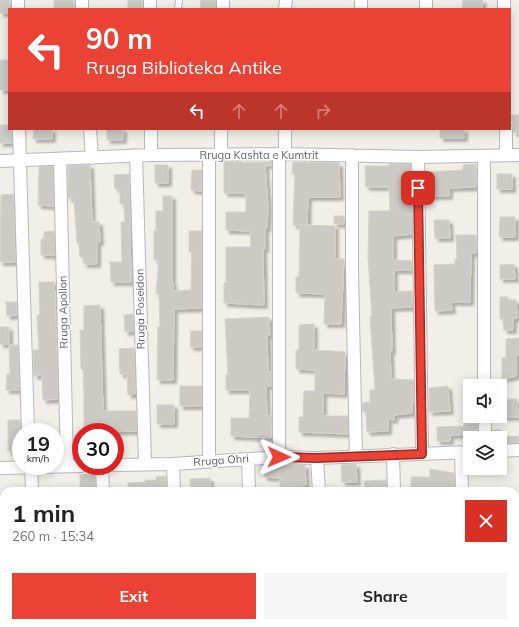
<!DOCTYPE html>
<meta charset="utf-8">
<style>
body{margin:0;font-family:Mulish,sans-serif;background:#f6f6f6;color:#202124;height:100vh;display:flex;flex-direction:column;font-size:15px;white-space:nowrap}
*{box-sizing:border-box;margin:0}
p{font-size:13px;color:#757577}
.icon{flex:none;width:22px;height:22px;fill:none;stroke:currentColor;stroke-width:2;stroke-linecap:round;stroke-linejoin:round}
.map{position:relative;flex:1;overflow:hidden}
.details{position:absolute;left:0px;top:487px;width:519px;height:140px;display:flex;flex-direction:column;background:#fff;border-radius:12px 12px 0 0;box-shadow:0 2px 10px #0003}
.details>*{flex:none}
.guide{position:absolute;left:8px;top:8px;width:503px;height:122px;border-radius:0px;box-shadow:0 2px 10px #0003;background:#ea4335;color:#fff;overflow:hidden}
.fabs{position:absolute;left:463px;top:379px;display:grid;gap:8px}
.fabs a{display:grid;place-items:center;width:44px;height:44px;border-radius:0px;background:#fff;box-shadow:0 2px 10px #0003;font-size:20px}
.speed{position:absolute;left:12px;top:423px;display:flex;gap:8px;font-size:20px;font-weight:700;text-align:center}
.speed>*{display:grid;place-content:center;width:52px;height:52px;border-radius:50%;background:#fff;box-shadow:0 2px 10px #0003;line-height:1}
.speed small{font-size:10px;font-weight:400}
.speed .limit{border:6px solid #d22;background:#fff;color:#111}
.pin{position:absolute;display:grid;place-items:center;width:34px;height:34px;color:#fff;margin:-17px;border-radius:8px;box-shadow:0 2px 6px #0006}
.me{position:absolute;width:44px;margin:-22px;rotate:91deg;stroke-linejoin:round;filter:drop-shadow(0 0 3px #0008)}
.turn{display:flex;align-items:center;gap:14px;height:84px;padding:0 12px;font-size:18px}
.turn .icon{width:52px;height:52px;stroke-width:2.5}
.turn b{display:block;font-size:28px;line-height:34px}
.lanes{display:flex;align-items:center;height:38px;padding:0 12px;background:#0003;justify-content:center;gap:20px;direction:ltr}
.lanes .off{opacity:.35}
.round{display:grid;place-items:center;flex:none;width:42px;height:42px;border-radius:0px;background:#f6f6f6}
.headline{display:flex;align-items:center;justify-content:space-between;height:68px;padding:0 12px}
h1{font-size:24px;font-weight:700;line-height:30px}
.action{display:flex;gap:8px;margin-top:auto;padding:8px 12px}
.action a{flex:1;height:46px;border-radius:0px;background:#ea4335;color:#fff;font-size:16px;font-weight:700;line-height:46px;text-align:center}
.action a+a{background:#f6f6f6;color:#202124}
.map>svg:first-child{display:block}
</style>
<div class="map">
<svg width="519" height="627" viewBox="0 0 519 627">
<defs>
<filter id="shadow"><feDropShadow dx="3.5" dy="3.5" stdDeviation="1" flood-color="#0004"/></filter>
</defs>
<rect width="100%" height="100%" fill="#f1efe8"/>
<!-- building -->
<path fill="#cccac5" stroke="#d6d1c6" filter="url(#shadow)" d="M0,0H10L9,13H0Z
M54,0H74V9H54Z
M128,0H142V9H128Z
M201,0H216V9H200Z
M463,0H483L482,9H462Z
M0,60H9V90H0Z
M511,115H519V133H514Z
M0,125H9V129H12V143H0Z
M34,129H52V139H33Z
M107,129H123V140H107Z
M440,129H464V138H440Z
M224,162H242V163L272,162V165H265L268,208L267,228H265V249H263L264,305L224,303V283H226V247H251L250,231L226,230V212H246V193H224Z
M293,162L339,163L340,197H308L307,225H293L295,174H292Z
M389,164H411L412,234L393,236V260L412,261V270H394V292L412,291L413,307L391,308L392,351H390L391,379L414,380L412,413L394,415V420L388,419V431L367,432L366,412H363L362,403L370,402V390H375L370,316H372L368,257L369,211H390L389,187H366L365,166H389Z
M476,164V187L449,188V196H431L430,172L463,170V165Z
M90,165L92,222H99L100,242H97V264H84L83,257H80L79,243H77L74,198H68V166Z
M155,165H168V183H155Z
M53,166L54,206L38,205L39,167Z
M192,170H202V191L191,190Z
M129,174L131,282H111L110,262H122L121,222H125L124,204H120V189H115L114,175Z
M497,174H512V189H497Z
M13,194L15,262H0L1,195Z
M163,196H172V283H173V291L191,290L192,252H189V231H202V308L174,309L173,380H157L158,327H160L159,294H156L159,260H154V231H156V211H163Z
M334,216H344V224H334Z
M500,217H515V237H499Z
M434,220H449L450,238H435Z
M300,225L335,226V259H344L341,324H324L325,294L296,293V277H299Z
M54,231L55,255H41V239H44V232Z
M456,235H476V253H471L470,302H451L452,310L435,311L434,265L455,264V259H457Z
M514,264L515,279H500V265Z
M39,282H54V290H55L58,399L43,400L42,375L34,376L33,350H39L37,315H40Z
M500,297H508V300H516L517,318H513V330H504L503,319H500Z
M6,302H17V315L7,316Z
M100,305L103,411H136L137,431L84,432V395L83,369H81L80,330H84V306Z
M133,314L134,331L125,332L124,315Z
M269,317L270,335H267L268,372H272V386H266L267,416H272L271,438L231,436V418H249L250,390H226V375H228L225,319Z
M314,324V350L345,352L344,394L323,393V416H348V434L299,432V417H303L304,391H315V370L296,369V350H299V325Z
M0,327H9V344H0Z
M191,331H202V347H190Z
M519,338V355H516V376L502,379V358L506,357V339Z
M9,345H18L19,390H6L7,374H10Z
M134,348L135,394L128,395L127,374H120L119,349Z
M180,386H202V406H180Z
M448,386L450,411L429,412V388Z
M502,399H517L518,417H503Z
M157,405H174V424H157Z
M464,416H478V434L450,435V441H437V427L464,426Z
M8,420H20L21,451H8Z
M492,430H501V437L519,436V443H500V438H492Z
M356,464L357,482H342L341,465Z
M305,465L306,485H302V491H280V478L264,477V466Z
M430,469L454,473V491H411V477H430Z
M95,474V491H85L84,487L80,488V475Z
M166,476V491H128V483L145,482V480H156V477Z
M210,478V491H191L190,479Z
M386,480V491H365L364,481Z"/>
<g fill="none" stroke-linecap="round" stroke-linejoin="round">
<defs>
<path id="lane" d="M178,9L179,0"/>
<path id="street" d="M18,0V9
M82,0V9
M361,0V9
M426,0V9
M504,0V9
M150,9V0
M223,9V0
M285,9L286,0
M19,129L28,432
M90,129L92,158
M151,129V155
M506,129V155
M221,154V129
M285,154V129
M136,155L145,463
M352,155V272L356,456
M484,156V386
M418,157L422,453
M60,159L67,466
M0,161L151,155L285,154L418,157L519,155
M485,416V438
M500,451L519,450
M461,453L462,491
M393,454L394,491
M279,457V155
M317,458L319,491
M248,459L249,491
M209,461V155
M173,464L174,491
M115,465L173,464L279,457L317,458L470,452
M31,466L32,491
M102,466L103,491
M0,468L81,466
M34,623V627
M107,623V627
M178,623V627
M252,623V627
M324,623V627
M399,623V627
M465,623V627"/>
</defs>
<!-- lane casing -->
<use href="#lane" stroke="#b5b8bc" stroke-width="8"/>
<!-- street casing -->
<use href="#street" stroke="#b5b8bc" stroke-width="14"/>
<!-- lane -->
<use href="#lane" stroke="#fff" stroke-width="6"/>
<!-- street -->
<use href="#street" stroke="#fff" stroke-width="12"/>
</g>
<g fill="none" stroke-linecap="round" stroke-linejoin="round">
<defs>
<path id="route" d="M279,457L317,458L422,454L418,188"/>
</defs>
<!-- route casing -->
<use href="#route" stroke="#982c22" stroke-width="10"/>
<!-- route -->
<use href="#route" stroke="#ea4335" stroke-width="7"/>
</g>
<g text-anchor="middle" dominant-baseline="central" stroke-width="3" stroke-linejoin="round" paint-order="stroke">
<!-- street labels -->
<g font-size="11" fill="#5f6368" stroke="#fff">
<text x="259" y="155">Rruga Kashta e Kumtrit</text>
<text transform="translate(140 309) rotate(-91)">Rruga Poseidon</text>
<text transform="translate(63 312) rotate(-91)">Rruga Apollon</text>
<text transform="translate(221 460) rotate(-4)">Rruga Ohri</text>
</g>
</g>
</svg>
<div class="fabs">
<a><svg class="icon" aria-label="sound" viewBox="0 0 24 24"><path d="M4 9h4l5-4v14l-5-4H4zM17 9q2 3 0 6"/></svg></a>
<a><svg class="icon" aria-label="layers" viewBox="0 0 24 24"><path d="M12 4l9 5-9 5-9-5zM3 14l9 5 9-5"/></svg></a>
</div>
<div class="speed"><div>19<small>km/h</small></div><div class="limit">30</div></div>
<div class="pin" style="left:418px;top:188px;background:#d93025"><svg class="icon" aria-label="arrive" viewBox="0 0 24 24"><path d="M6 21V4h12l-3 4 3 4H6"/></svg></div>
<svg class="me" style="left:279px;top:457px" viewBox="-20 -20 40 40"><path d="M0-17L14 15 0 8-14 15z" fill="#ea4335" stroke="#fff" stroke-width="4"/></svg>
<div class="guide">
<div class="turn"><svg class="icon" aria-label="left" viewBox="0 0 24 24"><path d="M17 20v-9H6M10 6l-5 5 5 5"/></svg><div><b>90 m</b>Rruga Biblioteka Antike</div></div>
<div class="lanes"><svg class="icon" aria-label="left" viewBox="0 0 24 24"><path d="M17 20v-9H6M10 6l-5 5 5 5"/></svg><svg class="icon off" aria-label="ahead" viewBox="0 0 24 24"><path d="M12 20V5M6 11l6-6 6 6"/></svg><svg class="icon off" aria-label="ahead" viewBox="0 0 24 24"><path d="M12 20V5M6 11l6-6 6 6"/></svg><svg class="icon off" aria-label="right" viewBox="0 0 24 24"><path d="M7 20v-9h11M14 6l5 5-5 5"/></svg></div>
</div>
<section class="details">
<div class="headline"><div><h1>1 min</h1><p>260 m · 15:34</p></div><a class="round" style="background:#d93025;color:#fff"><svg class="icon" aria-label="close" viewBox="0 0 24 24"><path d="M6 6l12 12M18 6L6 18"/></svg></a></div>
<div class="action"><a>Exit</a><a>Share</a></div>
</section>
</div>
